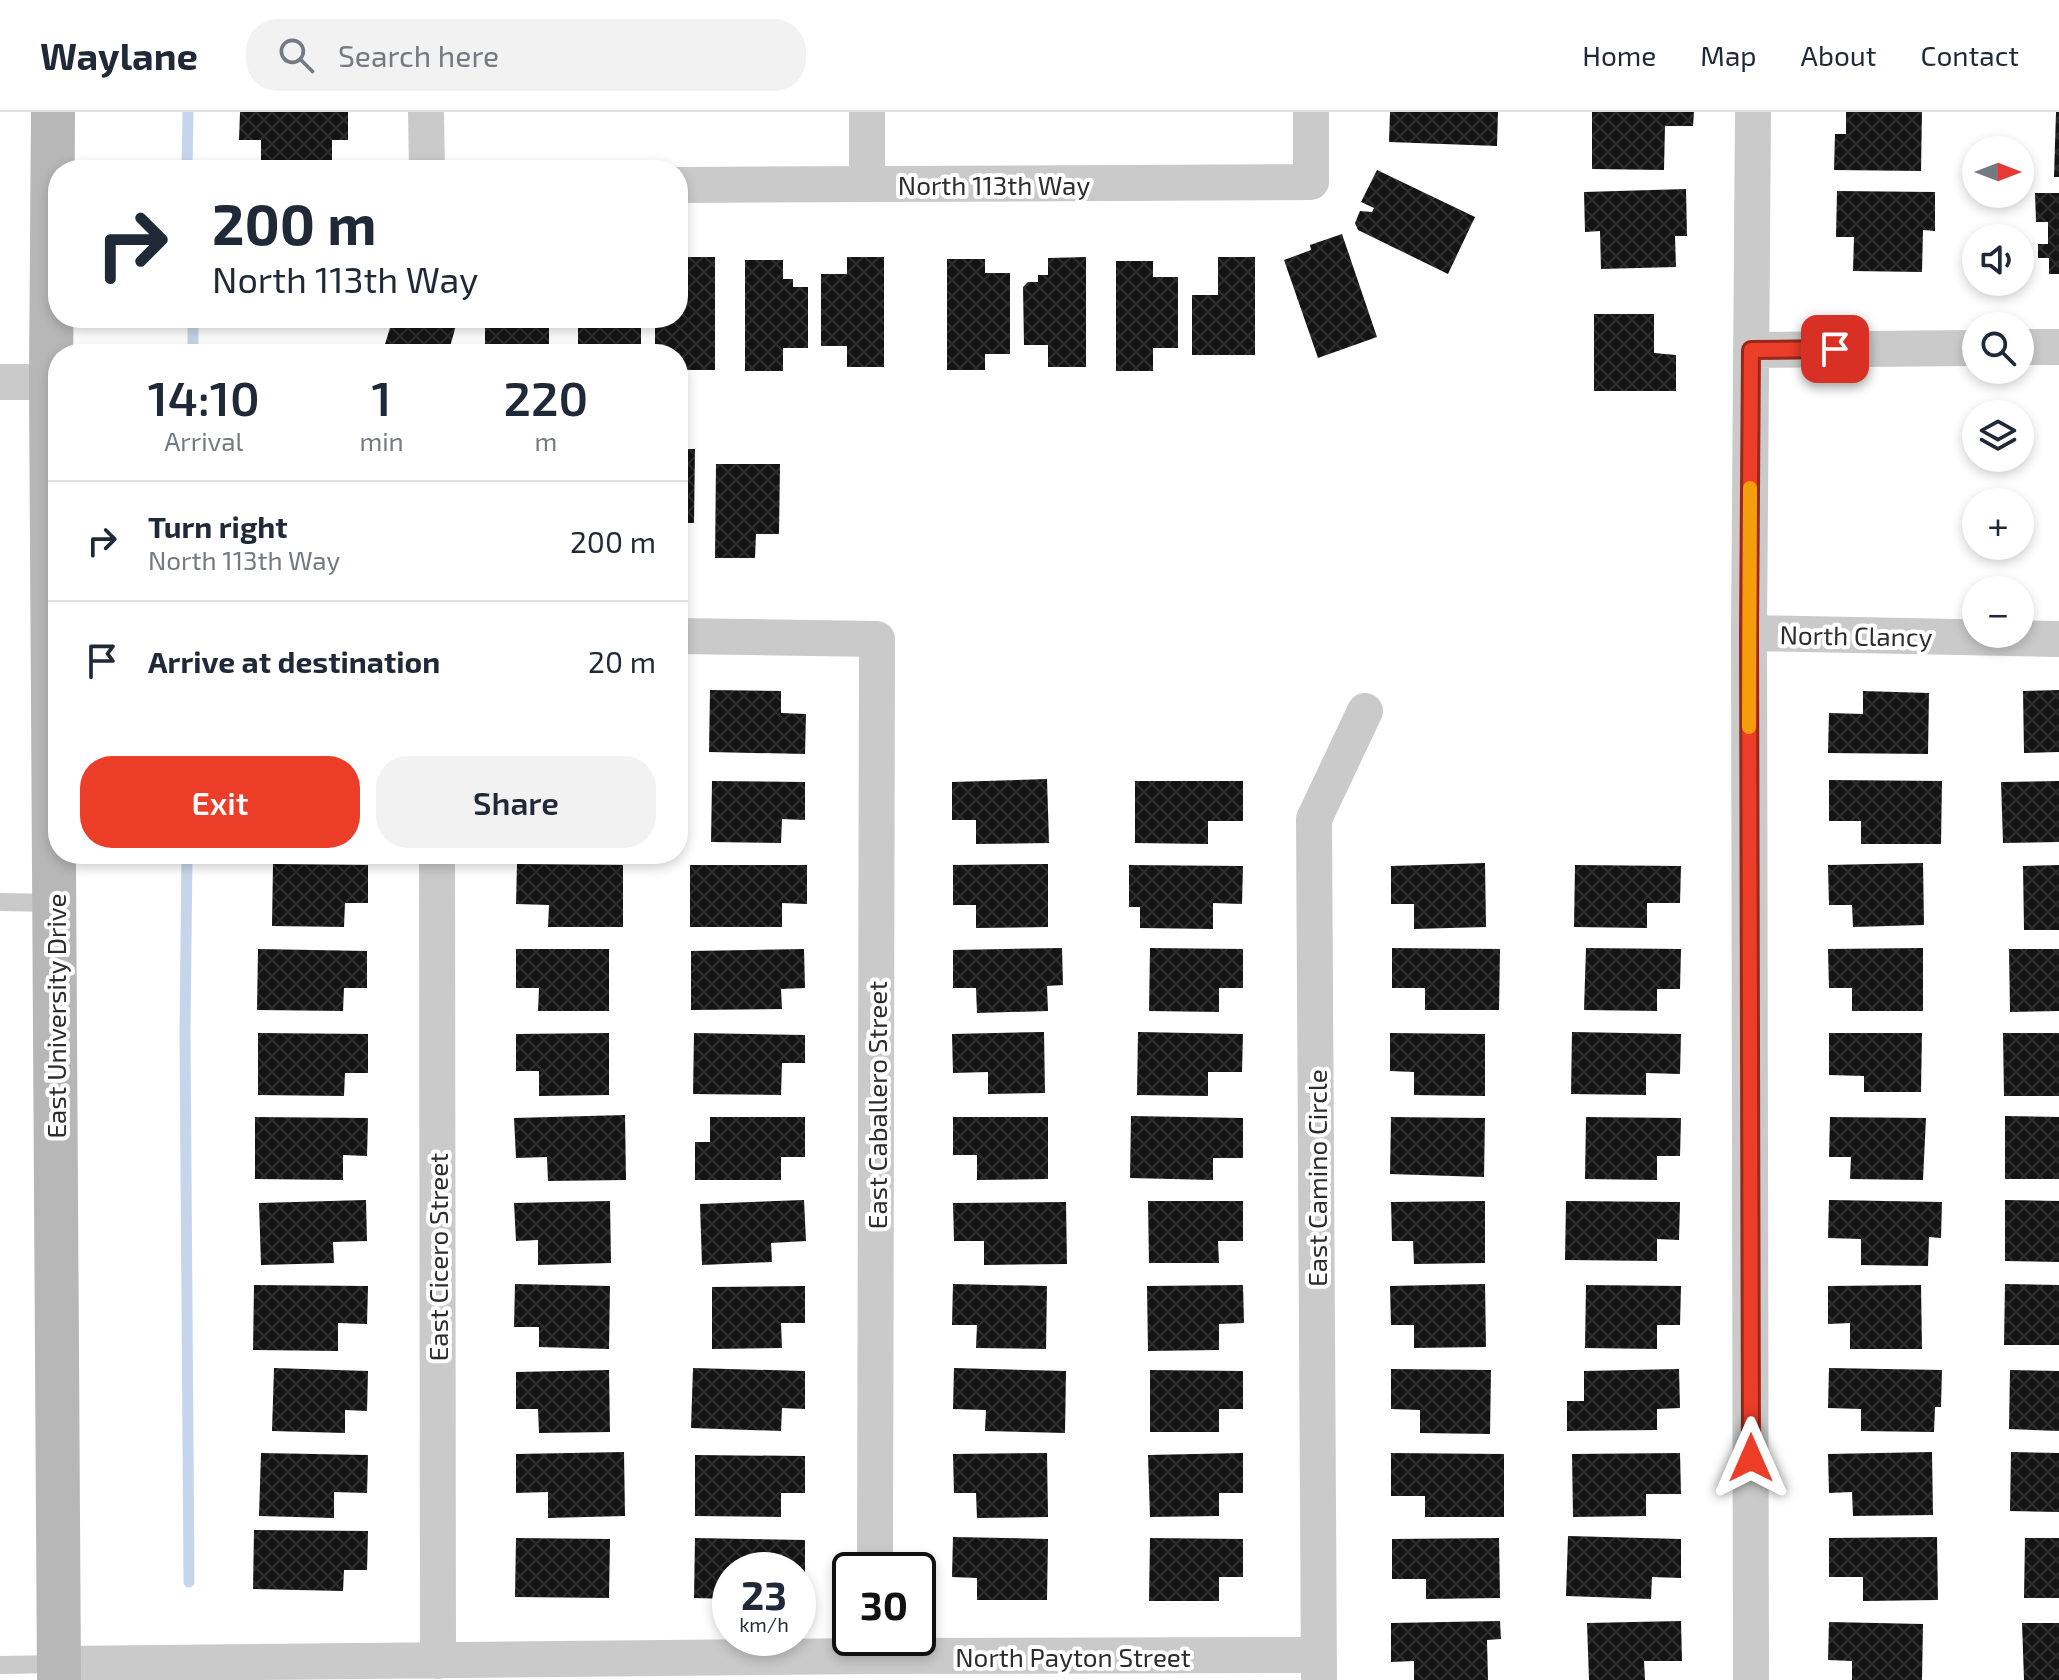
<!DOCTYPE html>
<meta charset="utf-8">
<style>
body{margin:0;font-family:"Exo 2",sans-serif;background:#f2f2f3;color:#1f2937;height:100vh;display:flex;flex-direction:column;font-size:30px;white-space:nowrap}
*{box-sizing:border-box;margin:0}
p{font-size:26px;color:#747a83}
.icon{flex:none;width:44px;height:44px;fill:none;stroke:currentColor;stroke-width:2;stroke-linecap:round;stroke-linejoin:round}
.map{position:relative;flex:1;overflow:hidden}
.sheet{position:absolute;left:48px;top:232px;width:640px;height:520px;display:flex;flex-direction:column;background:#fff;border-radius:32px;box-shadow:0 4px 12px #0003}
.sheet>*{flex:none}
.top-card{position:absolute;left:48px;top:48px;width:640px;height:168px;border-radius:32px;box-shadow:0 4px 12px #0003;background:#fff;color:#1f2937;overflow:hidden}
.needle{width:52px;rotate:90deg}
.buttons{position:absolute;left:1962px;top:24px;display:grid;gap:16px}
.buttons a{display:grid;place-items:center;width:72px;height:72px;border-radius:50%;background:#fff;box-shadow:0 4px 12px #0003;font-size:40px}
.speed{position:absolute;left:712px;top:1440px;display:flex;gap:16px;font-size:40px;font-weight:700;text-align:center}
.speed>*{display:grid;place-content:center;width:104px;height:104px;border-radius:50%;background:#fff;box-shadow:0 4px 12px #0003;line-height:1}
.speed small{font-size:20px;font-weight:400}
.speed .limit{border:4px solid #111;border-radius:12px;background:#fff;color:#111}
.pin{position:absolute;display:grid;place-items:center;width:68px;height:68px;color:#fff;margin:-34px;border-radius:16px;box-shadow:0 4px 12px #0006}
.me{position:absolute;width:88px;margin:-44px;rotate:0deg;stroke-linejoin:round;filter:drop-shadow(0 0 6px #0008)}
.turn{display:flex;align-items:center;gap:28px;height:168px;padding:0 32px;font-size:36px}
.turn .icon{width:104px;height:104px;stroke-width:2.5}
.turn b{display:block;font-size:56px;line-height:68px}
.eta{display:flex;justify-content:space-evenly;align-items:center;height:136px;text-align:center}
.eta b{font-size:48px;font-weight:600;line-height:56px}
.button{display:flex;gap:16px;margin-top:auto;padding:16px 32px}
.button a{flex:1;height:92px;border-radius:32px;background:#eb3d28;color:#fff;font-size:32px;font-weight:600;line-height:92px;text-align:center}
.button a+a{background:#f2f2f3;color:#1f2937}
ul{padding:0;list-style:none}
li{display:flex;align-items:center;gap:24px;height:120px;padding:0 32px;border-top:2px solid #e0e1e3}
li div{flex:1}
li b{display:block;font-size:30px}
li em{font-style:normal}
header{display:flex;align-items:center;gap:48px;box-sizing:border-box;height:112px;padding:0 40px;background:#fff;border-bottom:2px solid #e0e1e3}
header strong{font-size:38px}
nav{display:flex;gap:44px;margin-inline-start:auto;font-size:28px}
.search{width:560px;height:72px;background:#f2f2f3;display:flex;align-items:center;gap:20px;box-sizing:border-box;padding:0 28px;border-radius:32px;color:#747a83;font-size:30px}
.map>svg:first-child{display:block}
</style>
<header>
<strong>Waylane</strong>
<div class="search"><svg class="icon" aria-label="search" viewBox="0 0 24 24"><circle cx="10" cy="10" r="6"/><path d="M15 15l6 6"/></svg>Search here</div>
<nav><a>Home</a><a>Map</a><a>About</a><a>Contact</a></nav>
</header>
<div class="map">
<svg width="2059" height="1568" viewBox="0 0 2059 1568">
<defs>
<pattern id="building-cross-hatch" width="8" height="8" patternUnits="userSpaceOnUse" patternTransform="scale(2)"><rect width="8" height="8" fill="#141414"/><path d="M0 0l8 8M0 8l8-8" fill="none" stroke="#2e2e2e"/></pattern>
</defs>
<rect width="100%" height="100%" fill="#fff"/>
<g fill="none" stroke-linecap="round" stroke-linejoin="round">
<!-- stream -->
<path stroke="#c5d6ec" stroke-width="11" d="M187,58L188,0
M193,242V206
M187,742L185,920L189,1470"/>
</g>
<!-- building -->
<path fill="url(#building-cross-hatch)" d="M240,0H348V28H332V54H261V28H239Z
M1390,0H1498L1497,34L1389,30Z
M1592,0H1694L1693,14H1665L1664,58L1592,57Z
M1846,0H1922L1921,59L1834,58L1835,22H1846Z
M2056,0H2059V65H2054Z
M1377,58L1475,105L1448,162L1358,118L1355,111L1360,99L1372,100L1374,96L1361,90Z
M1686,77L1687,124H1675L1676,155L1601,157L1600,119L1585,120L1584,80Z
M1837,79L1935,80V119L1923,118L1922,160L1853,159L1854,125H1836Z
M2035,81H2059V162H2049V146H2038V132H2048V110H2036Z
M1342,122L1377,225L1318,246L1284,148L1311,138L1310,133Z
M678,145H715V258H678V241H655V206H678Z
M847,145H884V255H847V234H821V162H847Z
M1086,145V255H1048V233H1024L1023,175L1028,170H1038V163H1048V146Z
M1218,145H1255V243H1192V183H1218Z
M947,147H985V161H1010V242H985V258H947Z
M745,148H783V167H793V175H808V236H783V259H745Z
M1116,149H1153V165H1178V236H1153V259H1116Z
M1594,202H1654V241L1676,243V279H1594Z
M393,206H458L448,242H382Z
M485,206H549V242H485Z
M578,206H641V242H578Z
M678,337H695L694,411H678Z
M716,352H780L779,422H756L755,446H715Z
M710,578L781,579V601L806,602L805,642L709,640Z
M2059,578V640L2024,641L2023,579Z
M1863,579L1929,581L1928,642L1828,641L1829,601L1863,602Z
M1047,667L1049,731L976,732V708H952V670Z
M1829,668L1942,669L1941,732H1861V709H1829Z
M712,669L805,670V708L782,707L781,731L711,730Z
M1135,669H1243V709H1208V732L1135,731Z
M2059,669V730L2003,731L2001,670Z
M1485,751L1486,815L1414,817V792H1391V754Z
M1923,751L1924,813L1853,815L1852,793H1829L1828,753Z
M273,752L368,753V791H345L344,815L272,814Z
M517,752L623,753V815H548L549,793L516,792Z
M1048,752V815L976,816V793H953V753Z
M690,753H807V792L782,791V815H690Z
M1129,753L1243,754L1242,792L1213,791V817L1140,816V795H1129Z
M1575,753L1681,754L1680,791H1647V816L1574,815Z
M2059,753V818H2024L2023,754Z
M1062,836L1063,873L1047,874L1048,899L977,901L976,876H953V838Z
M1150,836L1243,837V876H1219V900L1149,899Z
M1392,836L1500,837L1499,898H1425V876H1392Z
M1586,836L1681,837L1680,877H1657V899L1584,898Z
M1923,836V899H1852V876H1829L1828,837Z
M258,837L367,839V876H344L343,899L257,898Z
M516,837H609V899H538L539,876H516Z
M804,837L805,876L781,877L782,897L691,898V839Z
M2009,837H2059V899L2010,900Z
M1044,920L1045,981L988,982V960L953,961L952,922Z
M1138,920L1243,922L1242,960H1208V984L1137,983Z
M1572,920L1681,922L1680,962L1646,961V983L1571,982Z
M258,921L368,922V961H345L344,984L258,983Z
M609,921V983L539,984V959H516V922Z
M694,921L805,923V951H782L781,983L693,982Z
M1390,921L1485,922V984L1414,983V960L1390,959Z
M1829,921H1922L1921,980H1864V964L1829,963Z
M2003,921H2059V984H2004Z
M625,1003L626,1068L548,1069L547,1045L516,1046L514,1006Z
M1131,1004L1243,1006V1046H1213V1068L1130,1066Z
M2005,1004L2059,1005V1067H2005Z
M255,1005L368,1006L367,1044L343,1043V1068L255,1067Z
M710,1005H805V1045H781V1068H695V1030H710Z
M953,1005H1048V1067L977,1068V1043H953Z
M1391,1005L1485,1006L1484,1065L1390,1062Z
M1586,1005L1681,1006L1680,1044H1657V1068L1585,1067Z
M1830,1005L1926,1006L1923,1068L1850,1067L1851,1045H1829Z
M366,1088L367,1129L333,1130L334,1151L261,1153L259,1091Z
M804,1088L806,1129L771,1131L772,1150L702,1153L700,1092Z
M1829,1088L1942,1090L1941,1126L1929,1125L1928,1154L1861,1153V1127L1828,1126Z
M2005,1088L2059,1089V1150L2005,1149Z
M610,1089L611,1151L538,1153V1128L516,1129L514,1091Z
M1148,1089H1243V1129H1218L1219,1151H1149Z
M1485,1089V1151L1414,1152L1413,1129H1392L1391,1090Z
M1566,1089L1680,1090L1679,1128L1657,1127V1149L1565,1148Z
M1066,1090L1067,1152L984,1153V1129H954L953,1091Z
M515,1172L610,1174L609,1237L539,1235V1215H514Z
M953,1172L1047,1174L1046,1237L976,1236L977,1213H952Z
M1485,1172L1486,1235L1414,1236V1213H1391L1390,1174Z
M2005,1172L2059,1173V1233H2004Z
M254,1173L368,1174L367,1212L338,1211V1239L253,1238Z
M1243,1173L1244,1211L1219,1212V1238L1148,1239L1147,1174Z
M1586,1173L1681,1174L1680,1213H1657V1237L1585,1236Z
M1921,1173L1922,1237H1850V1211L1828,1212V1174Z
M805,1174V1211H781L782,1236L712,1237V1175Z
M274,1256L368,1259L367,1299L345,1298V1321L272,1319Z
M693,1256L805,1259V1297L782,1296L781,1319L691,1316Z
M954,1256L1066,1259L1065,1321L985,1319L986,1298L953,1297Z
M1829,1256L1942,1258L1941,1295H1935L1934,1320L1861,1319V1297L1828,1296Z
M1391,1257L1491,1258L1490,1322L1420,1321V1298L1391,1297Z
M1679,1257L1680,1296L1657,1297V1318L1567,1319V1289H1584V1259Z
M609,1258L610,1320L539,1321L538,1297H516V1260Z
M1150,1258L1243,1259V1297H1219V1320H1150Z
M2010,1258L2059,1259V1319L2009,1317Z
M624,1340L625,1404L548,1406V1380L516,1381V1342Z
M1932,1340L1933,1403L1853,1404L1852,1380L1829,1381L1828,1342Z
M2011,1340L2059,1341V1400L2010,1399Z
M261,1341L368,1343L367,1381L334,1380V1406L259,1404Z
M1047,1341L1048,1405L977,1406L976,1381H954L953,1342Z
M1243,1341V1381H1219V1404L1150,1405L1148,1343Z
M1391,1341L1504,1342V1405H1425V1384H1391Z
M1680,1341L1681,1382H1646V1404L1573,1405L1572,1342Z
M695,1343L805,1344V1381H781V1405L695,1404Z
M254,1418L368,1419L367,1458H344L343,1479L253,1477Z
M1568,1424L1681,1427V1466L1652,1465L1651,1487L1566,1484Z
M953,1425L1048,1427L1047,1488H977V1466L952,1465Z
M1937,1425L1938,1488L1863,1489V1465H1829V1426Z
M516,1426L610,1427L609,1486L515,1485Z
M695,1426L805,1428V1466H798V1458H730V1487L694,1486Z
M1150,1426L1243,1427V1465H1219V1489H1149Z
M1499,1426L1500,1486L1426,1487V1467H1392V1427Z
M2025,1426H2059V1486H2024Z
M1500,1509L1501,1527L1487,1528L1488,1568H1414V1549L1391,1550V1511Z
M1681,1509L1682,1549H1644L1645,1568H1589L1587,1511Z
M1829,1510L1923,1512L1922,1568H1852V1549L1828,1548Z
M2022,1511H2059V1568H2024Z"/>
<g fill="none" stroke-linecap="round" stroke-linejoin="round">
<!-- service -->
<path stroke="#cacaca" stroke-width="18" d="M0,790L54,791
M0,1553L59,1552"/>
<!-- minor -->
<path stroke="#cacaca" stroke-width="36" d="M426,0L427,58
M867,72V0
M678,73L1311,70V0
M2020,235H2059
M1751,238L1976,236
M0,270H51
M1749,521L2059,527
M678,524L877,527L875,1458
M437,742L438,1549
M59,1552L874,1544L1319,1543
M1319,1566L1314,707L1365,599
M1751,1568L1749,521L1753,0"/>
<!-- secondary -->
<path stroke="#b7b7b7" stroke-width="44" d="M53,0L51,270L59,1568"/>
</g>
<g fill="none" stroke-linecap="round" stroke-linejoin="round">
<defs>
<path id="route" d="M1751,1346L1749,521L1751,238L1835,237"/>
</defs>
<!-- route casing -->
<use href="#route" stroke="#99281a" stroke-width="20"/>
<!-- route -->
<use href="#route" stroke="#eb3d28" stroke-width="14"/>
<!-- slow -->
<path stroke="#f59e0b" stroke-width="14" d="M1749,615L1750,376"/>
</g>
<g text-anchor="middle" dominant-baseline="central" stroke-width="8" stroke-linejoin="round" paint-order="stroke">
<!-- street labels -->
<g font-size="26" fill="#2d2d2d" stroke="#fff">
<text x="994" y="72">North 113th Way</text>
<text transform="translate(1856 523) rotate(1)">North Clancy</text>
<text transform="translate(55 904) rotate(-90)">East University Drive</text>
<text transform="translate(876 993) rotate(-90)">East Caballero Street</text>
<text transform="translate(1316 1066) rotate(-90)">East Camino Circle</text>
<text transform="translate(437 1145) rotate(-90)">East Cicero Street</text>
<text x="1073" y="1544">North Payton Street</text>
</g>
</g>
</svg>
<div class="buttons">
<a><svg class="needle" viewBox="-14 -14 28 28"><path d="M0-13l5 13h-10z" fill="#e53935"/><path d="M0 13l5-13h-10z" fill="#747a83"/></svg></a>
<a><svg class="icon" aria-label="sound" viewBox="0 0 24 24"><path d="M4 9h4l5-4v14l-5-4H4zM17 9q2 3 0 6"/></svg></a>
<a><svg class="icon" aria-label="search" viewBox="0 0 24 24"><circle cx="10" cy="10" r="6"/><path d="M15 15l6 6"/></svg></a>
<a><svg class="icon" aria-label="layers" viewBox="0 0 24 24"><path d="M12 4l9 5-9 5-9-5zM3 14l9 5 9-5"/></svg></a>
<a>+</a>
<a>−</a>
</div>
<div class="speed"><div>23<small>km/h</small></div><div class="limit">30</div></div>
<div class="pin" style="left:1835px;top:237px;background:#d93025"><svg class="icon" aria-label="arrive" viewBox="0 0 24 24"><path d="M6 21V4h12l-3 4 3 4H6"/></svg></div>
<svg class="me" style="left:1751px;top:1346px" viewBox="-20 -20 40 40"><path d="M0-17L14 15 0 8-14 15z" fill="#eb3d28" stroke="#fff" stroke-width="4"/></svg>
<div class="top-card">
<div class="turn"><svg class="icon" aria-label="right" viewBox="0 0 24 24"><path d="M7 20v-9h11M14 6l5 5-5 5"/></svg><div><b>200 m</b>North 113th Way</div></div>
</div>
<section class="sheet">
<div class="eta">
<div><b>14:10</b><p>Arrival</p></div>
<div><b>1</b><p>min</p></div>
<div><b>220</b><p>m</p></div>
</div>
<ul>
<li><svg class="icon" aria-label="right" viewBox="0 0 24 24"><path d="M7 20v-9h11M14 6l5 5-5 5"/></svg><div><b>Turn right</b><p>North 113th Way</p></div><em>200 m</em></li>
<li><svg class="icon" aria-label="arrive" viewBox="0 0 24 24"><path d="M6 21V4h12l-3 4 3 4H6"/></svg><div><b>Arrive at destination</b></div><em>20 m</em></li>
</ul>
<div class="button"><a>Exit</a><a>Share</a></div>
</section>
</div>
